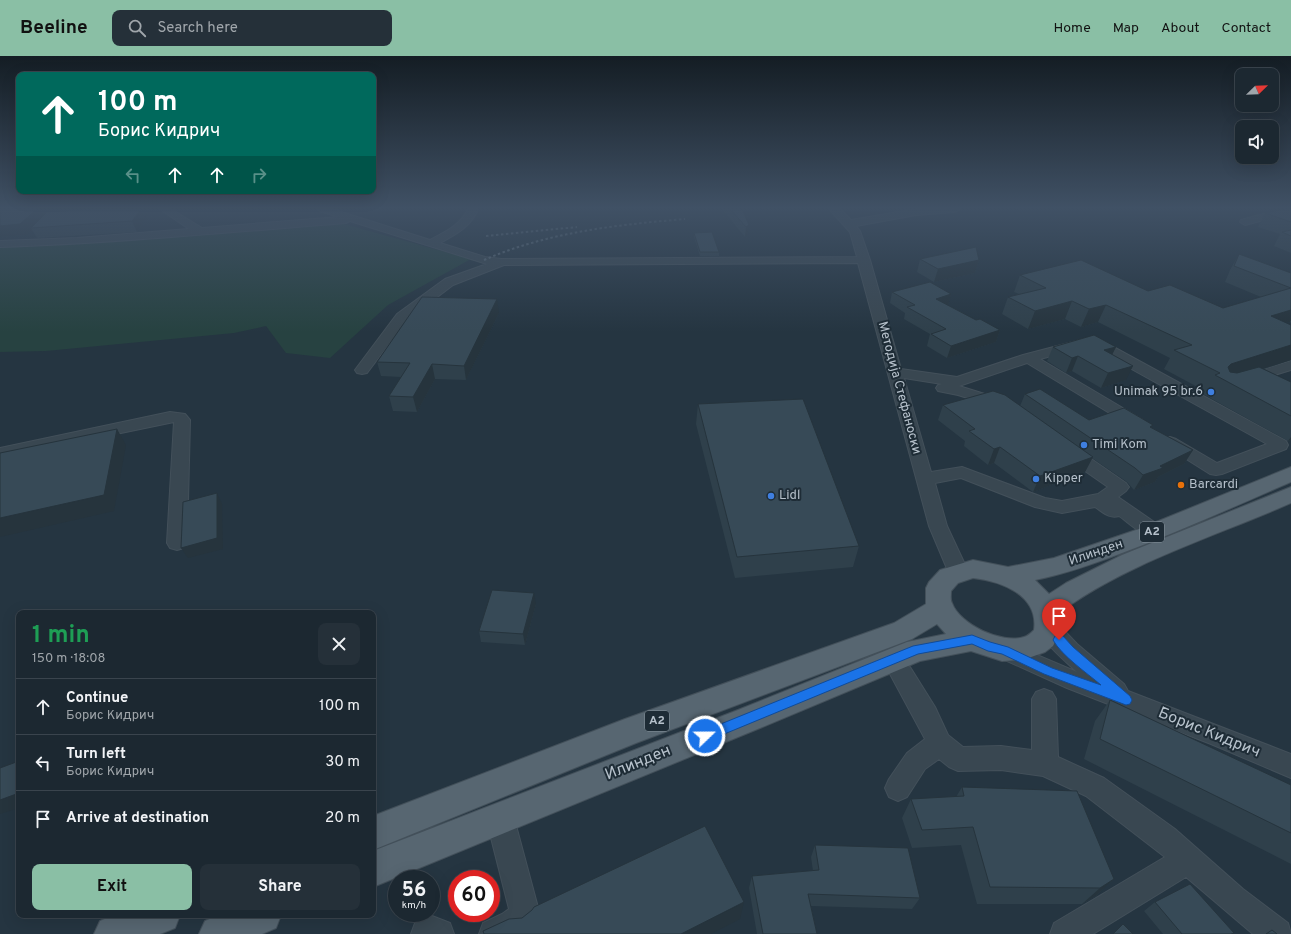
<!DOCTYPE html>
<meta charset="utf-8">
<style>
body{margin:0;font-family:Overpass,sans-serif;background:#253039;color:#f1f3f6;height:100vh;display:flex;flex-direction:column;font-size:15px;white-space:nowrap}
*{box-sizing:border-box;margin:0}
p{font-size:13px;color:#a0a6ab}
.icon{flex:none;width:22px;height:22px;fill:none;stroke:currentColor;stroke-width:2;stroke-linecap:round;stroke-linejoin:round}
.map{position:relative;flex:1;overflow:hidden}
.drawer{position:absolute;left:16px;top:554px;width:360px;height:308px;display:flex;flex-direction:column;background:#1c2831;border-radius:8px;box-shadow:0 4px 16px #0002,0 0 0 1px #3a444d}
.drawer>*{flex:none}
.hud{position:absolute;left:16px;top:16px;width:360px;height:122px;border-radius:8px;box-shadow:0 4px 16px #0002,0 0 0 1px #3a444d;background:#00695c;color:#fff;overflow:hidden}
.needle{width:26px;rotate:67deg}
.buttons{position:absolute;left:1235px;top:12px;display:grid;gap:8px}
.buttons a{display:grid;place-items:center;width:44px;height:44px;border-radius:8px;background:#1c2831;box-shadow:0 4px 16px #0002,0 0 0 1px #3a444d;font-size:20px}
.speed{position:absolute;left:388px;top:814px;display:flex;gap:8px;font-size:20px;font-weight:700;text-align:center}
.speed>*{display:grid;place-content:center;width:52px;height:52px;border-radius:50%;background:#1c2831;box-shadow:0 4px 16px #0002,0 0 0 1px #3a444d;line-height:1}
.speed small{font-size:10px;font-weight:400}
.speed .limit{border:6px solid #d22;background:#fff;color:#111}
.pin{position:absolute;display:grid;place-items:center;width:34px;height:34px;color:#fff;margin:-41px -17px;border-radius:50% 50% 50% 0;rotate:-45deg;box-shadow:0 0 4px #0007}
.pin .icon{rotate:45deg}
.me{position:absolute;width:44px;margin:-22px;rotate:68deg;stroke-linejoin:round;filter:drop-shadow(0 0 3px #0008)}
.turn{display:flex;align-items:center;gap:14px;height:84px;padding:0 16px;font-size:18px}
.turn .icon{width:52px;height:52px;stroke-width:2.5}
.turn b{display:block;font-size:28px;line-height:34px}
.lanes{display:flex;align-items:center;height:38px;padding:0 16px;background:#0003;justify-content:center;gap:20px;direction:ltr}
.lanes .off{opacity:.35}
.round{display:grid;place-items:center;flex:none;width:42px;height:42px;border-radius:8px;background:#253039}
.headline{display:flex;align-items:center;justify-content:space-between;height:68px;padding:0 16px}
h1{font-size:24px;font-weight:700;line-height:30px;color:#1e9e55}
.primary-button{display:flex;gap:8px;margin-top:auto;padding:8px 16px}
.primary-button a{flex:1;height:46px;border-radius:8px;background:#8abfa5;color:#111;font-size:16px;font-weight:700;line-height:46px;text-align:center}
.primary-button a+a{background:#253039;color:#f1f3f6}
ul{padding:0;list-style:none}
li{display:flex;align-items:center;gap:12px;height:56px;padding:0 16px;border-top:1px solid #3a444d}
li div{flex:1}
li b{display:block;font-size:15px}
li em{font-style:normal}
header{display:flex;align-items:center;gap:24px;box-sizing:border-box;height:56px;padding:0 20px;background:#8abfa5;color:#111}
header strong{font-size:19px}
nav{display:flex;gap:22px;margin-inline-start:auto;font-size:14px}
.search{width:280px;height:36px;background:#253039;display:flex;align-items:center;gap:10px;box-sizing:border-box;padding:0 14px;border-radius:8px;color:#a0a6ab;font-size:15px}
.map>svg:first-child{display:block}
</style>
<header>
<strong>Beeline</strong>
<div class="search"><svg class="icon" aria-label="search" viewBox="0 0 24 24"><circle cx="10" cy="10" r="6"/><path d="M15 15l6 6"/></svg>Search here</div>
<nav><a>Home</a><a>Map</a><a>About</a><a>Contact</a></nav>
</header>
<div class="map">
<svg width="1291" height="878" viewBox="0 0 1291 878">
<rect width="100%" height="100%" fill="#253541"/>
<!-- green -->
<path fill="#274241" d="M333,165L471,203L388,249L330,302L286,297L266,270L234,277L46,295L0,296V188Z"/>
<g fill="none" stroke-linecap="round" stroke-linejoin="round">
<defs>
<path id="minor" d="M160,153H171L202,172L339,161L320,155L318,153H332L430,184C445,176 461,169 468,153H478C472,170 455,179 440,187L485,201L501,203L857,201L850,176L829,153H840L851,164L916,153H959L957,155L954,156L916,159L856,170L860,175L870,204L901,313L957,321L1023,299L1092,281L1097,282L1286,385L1288,389L1286,393L1222,418L1216,419L1210,418L1164,389L1162,386L1164,383L1170,381L1176,383L1217,407L1267,388L1090,290L1040,303L1143,364L1145,367L1143,370L1137,372L1131,370L1027,307L959,330L1004,344L1007,347L1004,350L999,352L958,339L938,335L936,332L938,329L942,328L904,322L931,416L962,411L1045,442L1062,445L1098,438L1108,431L1062,399L1060,395L1062,391L1068,390L1074,391L1126,427L1129,431L1126,435L1118,441L1160,470L1163,475L1160,480C1145,484 1131,468 1119,460C1109,463 1103,456 1095,451L1062,457L1035,451L961,422L935,427L947,470L968,515L965,520L958,522L951,520L948,515L929,470L858,207L504,209L453,229L407,264L367,317L362,318L357,317L355,314L397,258L445,223L487,208L350,165L346,167C231,176 116,187 0,191V185L77,182L189,173Z
M1291,154V160L1264,164L1245,169L1240,166L1241,164L1263,158Z
M1291,305V314L1248,327L1243,326L1241,323L1243,320Z
M170,356L185,358L190,364L187,487L184,492L177,494L170,492L167,487L174,366L0,402V392Z
M1049,564L1057,567L1077,588L1124,628L1128,635L1291,698V722L1211,688L1067,632L996,600L993,594L996,588L1004,585L1077,616C1063,603 1047,590 1038,573L1041,567Z
M902,608L910,611L935,651L948,679L963,691L1001,690L1032,694V643L1036,636L1044,633L1052,636L1056,643L1058,701L1104,722L1175,773L1243,833L1288,867L1291,878H1253L1186,821L1093,878H1050L1054,867L1165,801L1086,740L1043,720L1001,714L958,715L949,711L939,703L925,713L907,741L898,745L889,741L885,732L889,723L907,697L925,683L890,618L894,611Z
M500,748L510,752L514,762L540,859L536,870L526,878H479L483,867L502,858L509,853L486,762L490,752Z
M432,860L450,867L454,878H411L415,867Z"/>
<path id="major" d="M1291,411V426C1235,450 1179,476 1122,497C1093,508 1065,518 1035,524L1049,538L1066,527L1122,499L1291,431V447C1216,480 1124,508 1059,557L1061,565V574L1053,590L1045,596L1023,604L1002,605L971,595L920,605L760,672L373,831V795L738,654L907,586L946,578L937,568L912,583L636,687L373,794V760L625,663L894,567L926,548V532L929,526L940,514L973,504L1008,511L1054,502L1139,473ZM973,522C1001,525 1039,539 1034,574C1031,577 1028,580 1024,581C1002,588 960,569 952,547C950,544 951,539 951,535L958,527Z
M114,859H180L175,872L160,878H94L100,865Z
M219,859H281L276,872L262,878H199L205,865Z"/>
</defs>
<!-- minor casing -->
<use href="#minor" stroke="#43505a" stroke-width="2"/>
<!-- major casing -->
<use href="#major" stroke="#43505a" stroke-width="2"/>
<!-- minor -->
<use href="#minor" fill="#394751" fill-rule="evenodd"/>
<!-- major -->
<use href="#major" fill="#576671" fill-rule="evenodd"/>
<!-- rail -->
<path stroke="#5b6b78" stroke-width="2" stroke-dasharray="2.5 2.5" stroke-linecap="butt" d="M486,180L577,171
M484,204C548,176 616,169 685,163"/>
</g>
<!-- wall -->
<path fill="#2f404b" d="M152,153L137,176L37,182L32,174L26,179L0,181L50,156Z
M722,153H749H742L749,169L748,179L745,181Z
M1291,153V197L1274,190L1280,178L1258,171L1265,157Z
M694,177L719,196V200H700L694,181Z
M1239,198L1291,217V267L1290,266H1285L1291,304L1264,313L1291,326V384L1288,385L1203,338L1205,335L1164,313L1170,302L1098,266L1081,271L1065,263L1028,273L1002,258L1008,241L1019,238L1014,236L1020,219L1148,235L1223,252L1261,241L1225,226L1230,214Z
M920,203L979,204L975,217L934,226L917,216Z
M892,236L951,238L948,249L976,264L1000,274L996,286L947,302L927,290L930,278L904,263L905,257L890,247Z
M499,257L466,324L435,323L417,356L393,355L389,340L401,321L381,320L377,306Z
M1053,291L1112,298L1126,324L1101,332L1072,315L1066,317L1047,305Z
M1025,338L1089,364L1152,372L1193,394L1184,408L1158,421L1155,426L1134,434L1127,426L1092,402L1085,416L1033,436L994,407L988,409L964,390L965,385L938,364L943,349L1020,350Z
M698,348L859,490L853,511L735,522L696,368Z
M536,548L525,589L481,586L479,575Z
M1110,644L1291,729V808L1084,703L1095,665Z
M962,731L1114,823L1096,840L1082,848H977L961,789L912,792L902,762L911,743L956,741Z
M815,789L920,842L912,853L811,850L817,878H757L749,832L752,820L813,815L811,801Z
M1155,846L1232,878H1163L1144,855Z"/>
<!-- shaded-wall -->
<path fill="#26343d" d="M37,153H53L34,171L31,172L32,174L26,179L0,181V170Z
M141,153H152L137,176L132,165Z
M749,169L748,179L745,181L746,171Z
M979,204L975,217L934,226L938,213Z
M951,238L948,250L936,243Z
M497,243L499,257L466,324L464,310Z
M1072,245L1065,263L1028,273L1035,255Z
M1106,249L1098,266L1081,271L1089,253Z
M1291,254V264L1290,266H1284L1271,260Z
M1000,274L996,286L947,302L951,290Z
M1291,289V304L1225,325L1228,311L1231,308Z
M1116,291L1109,305L1104,294Z
M1078,300L1072,315L1066,317L1072,302Z
M432,308L435,323L417,356L413,341Z
M1133,310L1126,324L1101,332L1108,317Z
M117,373L126,389L114,455L0,481V462Z
M1291,381V384L1288,385Z
M1000,391L994,407L988,409L994,393Z
M1193,394L1184,408L1158,421L1155,426L1134,434L1143,419L1160,410Z
M1093,401L1085,416L1033,436L1040,420Z
M217,437L222,448L223,493L188,502L181,492Z
M534,537L536,548L525,589L523,578Z
M373,708L376,724L373,726Z
M19,737V752L0,758V744Z
M1114,823L1096,840L1082,848L1100,832Z
M744,846L740,863L711,878H681Z"/>
<!-- building -->
<path fill="#374a57" stroke="#26343d" d="M0,153H37L20,168L0,170Z
M91,153H141L132,165L31,172L47,156Z
M730,153H742L749,169L746,171Z
M1285,153H1291V166L1265,157Z
M1291,174V180L1282,176Z
M712,176L719,196H700L694,177Z
M976,191L979,204L938,213L920,203Z
M1239,198L1291,217V232L1234,210Z
M1081,204L1148,235L1170,229L1223,252L1291,232V254L1271,260L1291,269V289L1231,308L1228,311L1230,316L1237,317L1259,311L1291,326V360L1215,319L1220,317L1174,294L1192,289L1106,249L1089,253L1072,245L1035,255L1008,241L1046,232L1020,219Z
M930,226L951,238L936,243L976,264L980,263L1000,274L951,290L931,278L946,273L907,251L915,249L892,236Z
M422,241L497,243L464,310L432,308L413,341L389,340L410,307L377,306Z
M1094,279L1116,291L1104,294L1133,310L1108,317L1078,300L1072,302L1053,291Z
M1040,333L1089,364L1124,352L1153,369L1150,371L1193,394L1160,410L1163,412L1143,419L1135,412L1025,338Z
M993,335L1005,339L1093,401L1040,420L1000,391L994,393L969,375L975,373L943,349Z
M803,343L859,490L737,501L698,348Z
M117,373L104,439L0,462V397Z
M217,437V482L181,492L183,446Z
M492,534L534,537L523,578L479,575Z
M1110,644L1291,729V777L1100,683Z
M19,705V737L0,744V712Z
M962,731L1077,735L1114,823L1100,832L990,831L973,771L922,774L911,743L964,740Z
M705,770L744,846L681,878H484L483,875L509,863L522,862L532,854L534,851Z
M815,789L908,792L920,842L808,838L817,878H763L752,820L819,814Z
M1190,828L1234,877L1231,878H1182L1155,846Z
M1123,868L1133,878H1113Z
M1272,874L1277,878H1266Z"/>
<!-- sky -->
<linearGradient id="sky" x2="0" y2="1"><stop stop-color="#141d24"/><stop offset="0.55" stop-color="#405165"/><stop offset="1" stop-color="#405165" stop-opacity="0"/></linearGradient>
<rect width="1291" height="276" fill="url(#sky)"/>
<!-- route -->
<path fill="#1a73e8" stroke="#114b97" d="M972,579L990,586L1008,591L1052,612L1101,629C1087,617 1062,600 1053,584L1055,580L1059,579L1063,580L1073,591L1130,640L1132,644L1130,648L1126,649L1044,618L1002,598L988,595L972,588L918,598L705,686L701,685L699,680L701,676L913,590Z"/>
<!-- markers -->
<g fill="#3f7fe0" stroke="#1e2c36" stroke-width="1.5">
<circle cx="1211" cy="336" r="4"/>
<circle cx="1084" cy="389" r="4"/>
<circle cx="1036" cy="423" r="4"/>
<circle cx="771" cy="440" r="4"/>
</g>
<circle fill="#e8710a" stroke="#1e2c36" stroke-width="1.5" cx="1181" cy="429" r="4"/>
<g text-anchor="middle" dominant-baseline="central" stroke-width="4" stroke-linejoin="round" paint-order="stroke">
<!-- shield labels -->
<g fill="#1e2c36" stroke="#88949e" stroke-width="1">
<rect x="1140" y="466" width="24" height="20" rx="3"/>
<rect x="645" y="655" width="24" height="20" rx="3"/>
</g>
<g font-size="12" font-weight="bold" fill="#b6c1cb">
<text x="1152" y="476">A2</text>
<text x="657" y="665">A2</text>
</g>
<!-- street labels -->
<g font-size="13" fill="#b6c1cb" stroke="#1e2c36">
<text transform="translate(899 332) rotate(75)">Методија Стефаноски</text>
<text transform="translate(1096 497) rotate(-19)">Илинден</text>
</g>
<!-- poi labels -->
<g font-size="13" fill="#b6c1cb" stroke="#1e2c36" text-anchor="start">
<text x="1203" y="336" text-anchor="end">Unimak 95 br.6</text>
<text x="1092" y="389">Timi Kom</text>
<text x="1044" y="423">Kipper</text>
<text x="1189" y="429">Barcardi</text>
<text x="779" y="440">Lidl</text>
</g>
<!-- near-street labels -->
<g font-size="16" fill="#b6c1cb" stroke="#1e2c36">
<text transform="translate(1209 677) rotate(22)">Борис Кидрич</text>
<text transform="translate(638 707) rotate(-22)">Илинден</text>
</g>
</g>
</svg>
<div class="buttons">
<a><svg class="needle" viewBox="-14 -14 28 28"><path d="M0-13l5 13h-10z" fill="#e53935"/><path d="M0 13l5-13h-10z" fill="#a0a6ab"/></svg></a>
<a><svg class="icon" aria-label="sound" viewBox="0 0 24 24"><path d="M4 9h4l5-4v14l-5-4H4zM17 9q2 3 0 6"/></svg></a>
</div>
<div class="speed"><div>56<small>km/h</small></div><div class="limit">60</div></div>
<div class="pin" style="left:1059px;top:584px;background:#d93025"><svg class="icon" aria-label="arrive" viewBox="0 0 24 24"><path d="M6 21V4h12l-3 4 3 4H6"/></svg></div>
<svg class="me" style="left:705px;top:680px" viewBox="-20 -20 40 40"><circle r="17" fill="#1a73e8" stroke="#fff" stroke-width="3"/><path d="M0-11L8 9 0 5-8 9z" fill="#fff"/></svg>
<div class="hud">
<div class="turn"><svg class="icon" aria-label="ahead" viewBox="0 0 24 24"><path d="M12 20V5M6 11l6-6 6 6"/></svg><div><b>100 m</b>Борис Кидрич</div></div>
<div class="lanes"><svg class="icon off" aria-label="left" viewBox="0 0 24 24"><path d="M17 20v-9H6M10 6l-5 5 5 5"/></svg><svg class="icon" aria-label="ahead" viewBox="0 0 24 24"><path d="M12 20V5M6 11l6-6 6 6"/></svg><svg class="icon" aria-label="ahead" viewBox="0 0 24 24"><path d="M12 20V5M6 11l6-6 6 6"/></svg><svg class="icon off" aria-label="right" viewBox="0 0 24 24"><path d="M7 20v-9h11M14 6l5 5-5 5"/></svg></div>
</div>
<section class="drawer">
<div class="headline"><div><h1>1 min</h1><p>150 m · 18:08</p></div><a class="round"><svg class="icon" aria-label="close" viewBox="0 0 24 24"><path d="M6 6l12 12M18 6L6 18"/></svg></a></div>
<ul>
<li><svg class="icon" aria-label="ahead" viewBox="0 0 24 24"><path d="M12 20V5M6 11l6-6 6 6"/></svg><div><b>Continue</b><p>Борис Кидрич</p></div><em>100 m</em></li>
<li><svg class="icon" aria-label="left" viewBox="0 0 24 24"><path d="M17 20v-9H6M10 6l-5 5 5 5"/></svg><div><b>Turn left</b><p>Борис Кидрич</p></div><em>30 m</em></li>
<li><svg class="icon" aria-label="arrive" viewBox="0 0 24 24"><path d="M6 21V4h12l-3 4 3 4H6"/></svg><div><b>Arrive at destination</b></div><em>20 m</em></li>
</ul>
<div class="primary-button"><a>Exit</a><a>Share</a></div>
</section>
</div>
